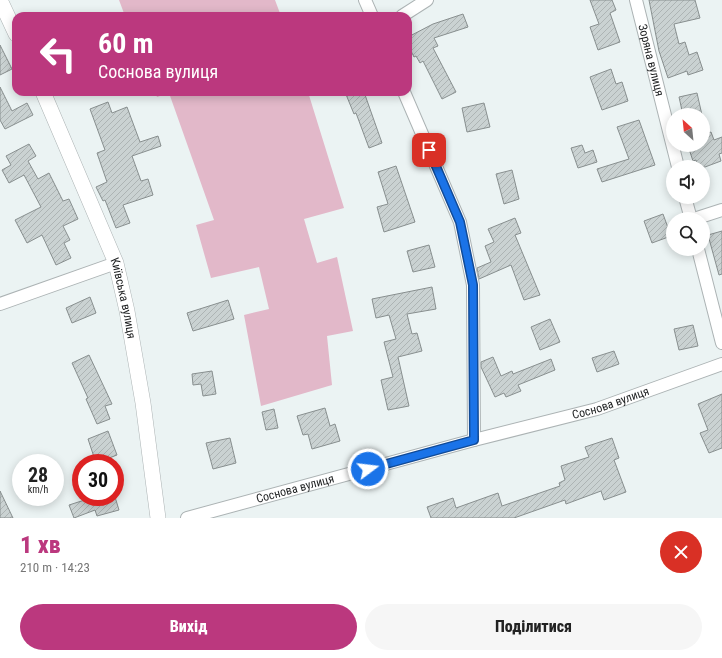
<!DOCTYPE html>
<html lang="uk">
<meta charset="utf-8">
<style>
body{margin:0;font-family:"Roboto Condensed",sans-serif;background:#f6f6f6;color:#222;height:100vh;display:flex;flex-direction:column;font-size:15px;white-space:nowrap}
*{box-sizing:border-box;margin:0}
p{font-size:13px;color:#767676}
.icon{flex:none;width:22px;height:22px;fill:none;stroke:currentColor;stroke-width:2;stroke-linecap:round;stroke-linejoin:round}
.map{position:relative;height:518px;overflow:hidden}
.drawer{display:flex;flex-direction:column;background:#fff;flex:1}
.drawer>*{flex:none}
.banner{position:absolute;left:12px;top:12px;width:400px;height:84px;border-radius:12px;box-shadow:0 2px 10px #0003;background:#bb387e;color:#fff;overflow:hidden}
.needle{width:26px;rotate:333deg}
.buttons{position:absolute;left:666px;top:108px;display:grid;gap:8px}
.buttons a{display:grid;place-items:center;width:44px;height:44px;border-radius:50%;background:#fff;box-shadow:0 2px 10px #0003;font-size:20px}
.speed{position:absolute;left:12px;top:454px;display:flex;gap:8px;font-size:20px;font-weight:700;text-align:center}
.speed>*{display:grid;place-content:center;width:52px;height:52px;border-radius:50%;background:#fff;box-shadow:0 2px 10px #0003;line-height:1}
.speed small{font-size:10px;font-weight:400}
.speed .limit{border:6px solid #d22;background:#fff;color:#111}
.pin{position:absolute;display:grid;place-items:center;width:34px;height:34px;color:#fff;margin:-17px;border-radius:8px;box-shadow:0 2px 6px #0006}
.me{position:absolute;width:44px;margin:-22px;rotate:75deg;stroke-linejoin:round;filter:drop-shadow(0 0 3px #0008)}
.turn{display:flex;align-items:center;gap:14px;height:84px;padding:0 20px;font-size:18px}
.turn .icon{width:52px;height:52px;stroke-width:2.5}
.turn b{display:block;font-size:28px;line-height:34px}
.round{display:grid;place-items:center;flex:none;width:42px;height:42px;border-radius:21px;background:#f6f6f6}
.overview{display:flex;align-items:center;justify-content:space-between;height:68px;padding:0 20px}
h1{font-size:24px;font-weight:800;line-height:30px;color:#bb387e}
.action{display:flex;gap:8px;margin-top:auto;padding:8px 20px}
.action a{flex:1;height:46px;border-radius:24px;background:#bb387e;color:#fff;font-size:16px;font-weight:800;line-height:46px;text-align:center}
.action a+a{background:#f6f6f6;color:#222}
.map>svg:first-child{display:block}
</style>
<div class="map">
<svg width="722" height="518" viewBox="0 0 722 518">
<defs>
<pattern id="building-hatch" width="6" height="6" patternUnits="userSpaceOnUse"><rect width="6" height="6" fill="#cad2d2"/><path d="M-1 1l2-2M0 6l6-6M5 7l2-2" fill="none" stroke="#adb4b4"/></pattern>
</defs>
<rect width="100%" height="100%" fill="#ebf3f3"/>
<!-- garden -->
<path fill="#e2b8c9" d="M119,0H275L281,16H125Z
M155,92H308L344,208L304,219L317,263L337,257L353,331L327,336L332,385L261,406L244,315L269,309L259,267L211,278L196,225L214,220L169,93L157,97Z"/>
<!-- building -->
<path fill="url(#building-hatch)" stroke="#888f8f" d="M590,0H612L616,10L610,13L620,42L598,50L590,27L599,24Z
M649,0H695L700,18L674,24L679,44L685,42L689,55L697,52L703,70L688,75L687,71L668,78L659,51Z
M463,14L468,27L434,38L438,46L433,48L456,92L442,99L423,61L420,63L416,56L414,57L408,45V37L433,24Z
M0,45L12,69L0,75Z
M611,69L616,84L622,82L628,101L602,110L590,77Z
M0,87L12,111L27,103L33,115L5,129L0,120Z
M345,92H364L382,143L369,148L356,113L354,114Z
M697,93L702,115H683L679,97Z
M108,102L112,113L127,107L140,142L158,136L161,146L132,156L141,181L148,179L153,195L123,205L130,223L116,228L105,200L103,201L96,187L107,182L97,153L105,150L90,109Z
M484,103L490,127L467,132L462,108Z
M639,120L655,165L602,182L597,169L629,159L617,127Z
M711,132L714,140L722,137V153L719,154L721,161L705,167H698L696,160L693,161L689,149H692L691,145H703V135Z
M29,144L36,156L28,161L38,179L49,173L63,201L69,199L78,219L63,226L70,240L64,243L71,258L56,265L42,235L27,243L15,220L41,207L24,175L9,183L2,170L11,165L6,156Z
M582,145L585,153L593,150L597,162L578,168L571,148Z
M396,166L415,222L384,232L377,207L388,204L378,172Z
M512,170L519,199L504,204L496,174Z
M663,214L671,236L652,243L644,221Z
M515,218L521,233L515,235L540,295L524,300L511,265L479,279L477,268L491,262L485,246L494,242L488,229Z
M722,231V274L719,275L708,235Z
M429,245L435,267L413,272L407,251Z
M432,287L436,309L407,314L412,334L417,333L422,351L398,357L409,406L388,410L381,380L393,377L384,342L396,339L389,315L376,318L372,299Z
M90,297L96,313L72,323L66,308Z
M228,300L234,319L193,331L187,313Z
M550,319L560,342L540,350L531,327Z
M693,325L698,346L679,350L674,329Z
M614,351L619,364L597,372L592,358Z
M89,355L112,404L105,406L110,419L97,424L86,399L88,398L72,363Z
M493,357L501,376L512,371L513,374L551,359L555,370L518,385L521,391L506,397L504,393L495,397L481,367V362Z
M212,371L216,394L203,396L201,384L193,385L192,374Z
M722,394V448L709,453L700,433L708,430L698,404Z
M325,408L330,426L335,424L340,441L312,449L308,434L303,435L297,416Z
M274,409L278,428L266,430L262,412Z
M108,431L117,455L96,463L88,439Z
M230,438L236,463L213,469L206,443Z
M612,438L619,458L614,460L626,492L604,500L601,491L566,504L565,500L514,518H431L427,507L453,498L456,508L498,493L502,506L560,486L559,483L565,480L561,466L589,457L585,447Z
M0,491L13,518H0Z
M94,497H115L119,510L97,516L95,510L74,518L69,505Z"/>
<g fill="none" stroke-linecap="round" stroke-linejoin="round">
<defs>
<g id="minor">
<path d="M365,0L372,16"/>
<path id="s1" d="M636,0L678,167"/>
<path d="M402,16L427,0"/>
<path d="M404,92L460,222L473,285L474,440"/>
<path d="M685,197L691,219"/>
<path d="M694,219L722,210"/>
<path d="M698,249L722,343"/>
<path d="M0,304L116,263"/>
<path id="s2" d="M187,518L474,440L597,409L722,364"/>
</g>
<g id="tertiary">
<path d="M0,0L16,34"/>
<path id="s3" d="M43,92L116,263L127,311L143,403L158,518"/>
</g>
</defs>
<!-- minor casing -->
<use href="#minor" stroke="#acb3b4" stroke-width="14"/>
<!-- tertiary casing -->
<use href="#tertiary" stroke="#acb3b4" stroke-width="16"/>
<!-- minor -->
<use href="#minor" stroke="#fff" stroke-width="12"/>
<!-- tertiary -->
<use href="#tertiary" stroke="#fff" stroke-width="15"/>
</g>
<g fill="none" stroke-linecap="round" stroke-linejoin="round">
<defs>
<path id="route" d="M368,469L474,440L473,285L460,222L429,150"/>
</defs>
<!-- route casing -->
<use href="#route" stroke="#114b97" stroke-width="10"/>
<!-- route -->
<use href="#route" stroke="#1a73e8" stroke-width="7"/>
</g>
<g text-anchor="middle" dominant-baseline="central" stroke-width="3.5" stroke-linejoin="round" paint-order="stroke">
<!-- street labels -->
<g font-size="12" fill="#1d1f20" stroke="#ebf3f3">
<text stroke="none"><textPath href="#s1" startOffset="62">Зоряна вулиця</textPath></text>
<text stroke="none"><textPath href="#s3" startOffset="222">Київська вулиця</textPath></text>
<text stroke="none"><textPath href="#s2" startOffset="439">Соснова вулиця</textPath></text>
<text stroke="none"><textPath href="#s2" startOffset="112">Соснова вулиця</textPath></text>
</g>
</g>
</svg>
<div class="buttons">
<a><svg class="needle" viewBox="-14 -14 28 28"><path d="M0-13l5 13h-10z" fill="#e53935"/><path d="M0 13l5-13h-10z" fill="#767676"/></svg></a>
<a><svg class="icon" aria-label="sound" viewBox="0 0 24 24"><path d="M4 9h4l5-4v14l-5-4H4zM17 9q2 3 0 6"/></svg></a>
<a><svg class="icon" aria-label="search" viewBox="0 0 24 24"><circle cx="10" cy="10" r="6"/><path d="M15 15l6 6"/></svg></a>
</div>
<div class="speed"><div>28<small>km/h</small></div><div class="limit">30</div></div>
<div class="pin" style="left:429px;top:150px;background:#d93025"><svg class="icon" aria-label="arrive" viewBox="0 0 24 24"><path d="M6 21V4h12l-3 4 3 4H6"/></svg></div>
<svg class="me" style="left:368px;top:469px" viewBox="-20 -20 40 40"><circle r="17" fill="#1a73e8" stroke="#fff" stroke-width="3"/><path d="M0-11L8 9 0 5-8 9z" fill="#fff"/></svg>
<div class="banner">
<div class="turn"><svg class="icon" aria-label="left" viewBox="0 0 24 24"><path d="M17 20v-9H6M10 6l-5 5 5 5"/></svg><div><b>60 m</b>Соснова вулиця</div></div>
</div>
</div>
<section class="drawer">
<div class="overview"><div><h1>1 хв</h1><p>210 m · 14:23</p></div><a class="round" style="background:#d93025;color:#fff"><svg class="icon" aria-label="close" viewBox="0 0 24 24"><path d="M6 6l12 12M18 6L6 18"/></svg></a></div>
<div class="action"><a>Вихід</a><a>Поділитися</a></div>
</section>
